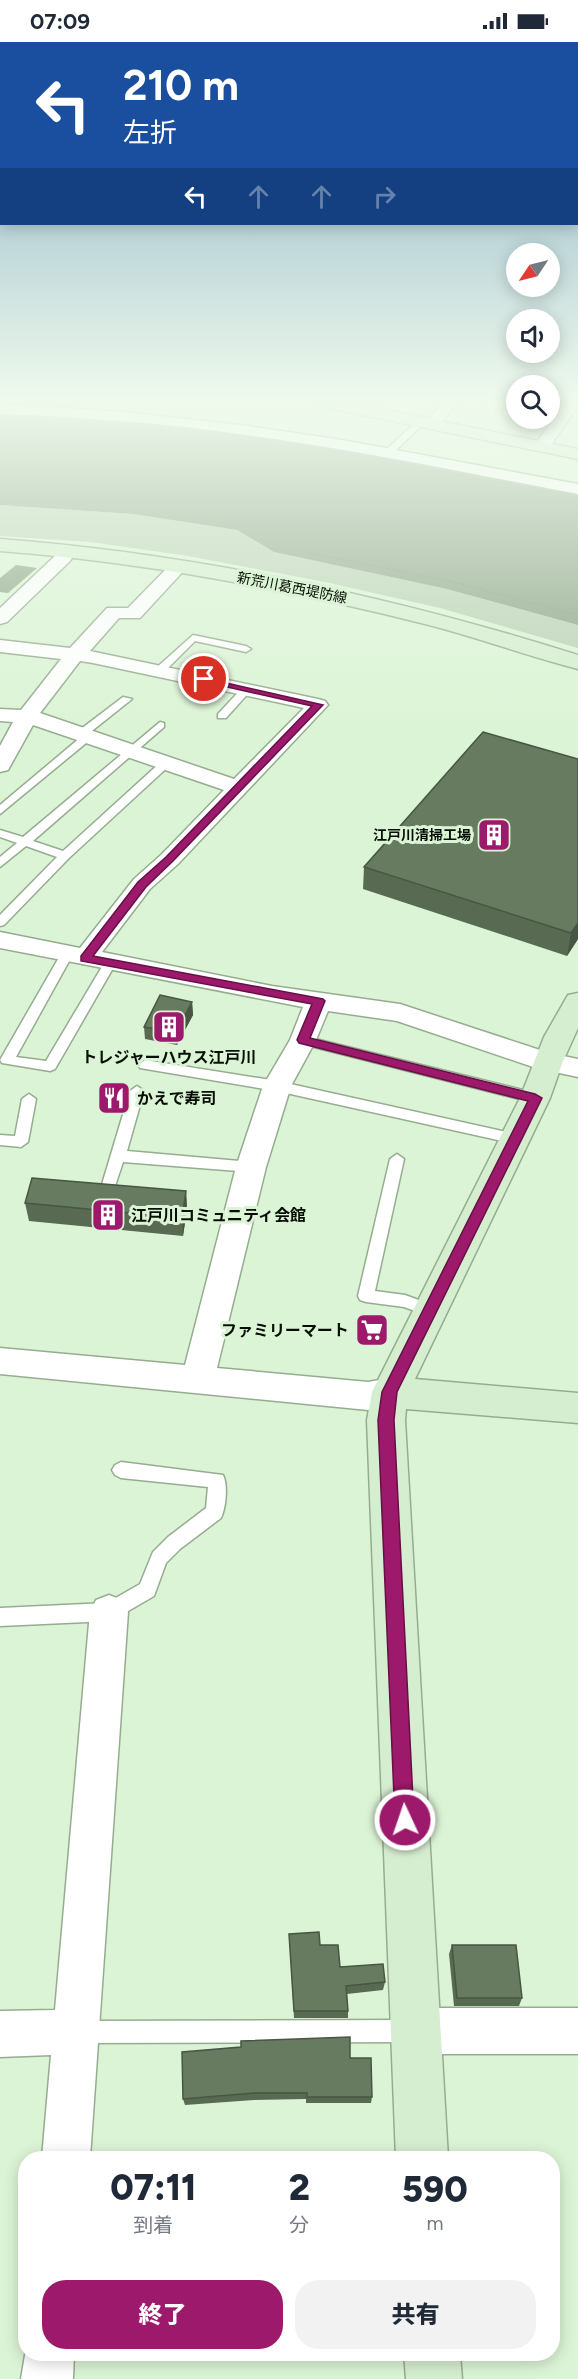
<!DOCTYPE html>
<html lang="ja">
<meta charset="utf-8">
<style>
body{margin:0;font-family:Figtree,"Noto Sans JP",sans-serif;background:#f2f2f3;color:#1f2937;height:100vh;display:flex;flex-direction:column;font-size:22px;white-space:nowrap}
*{box-sizing:border-box;margin:0}
p{font-size:20px;color:#747a83}
.icon{flex:none;width:33px;height:33px;fill:none;stroke:currentColor;stroke-width:2;stroke-linecap:round;stroke-linejoin:round}
.map{position:relative;flex:1;overflow:hidden}
.panel{position:absolute;left:18px;top:2109px;width:542px;height:210px;display:flex;flex-direction:column;background:#fff;border-radius:24px;box-shadow:0 3px 15px #0003}
.panel>*{flex:none}
.banner{position:absolute;left:0px;top:0px;width:579px;height:183px;box-shadow:0 3px 15px #0003;background:#1a4fa0;color:#fff;overflow:hidden}
.needle{width:39px;rotate:235deg}
.buttons{position:absolute;left:506px;top:201px;display:grid;gap:12px}
.buttons a{display:grid;place-items:center;width:54px;height:54px;border-radius:50%;background:#fff;box-shadow:0 3px 15px #0003;font-size:30px}
.pin{position:absolute;display:grid;place-items:center;width:51px;height:51px;color:#fff;margin:-26px;border:3px solid #fff;border-radius:50%;box-shadow:0 2px 6px #0007}
.me{position:absolute;width:66px;margin:-33px;rotate:357deg;stroke-linejoin:round;filter:drop-shadow(0 0 4px #0008)}
.turn{display:flex;align-items:center;gap:21px;height:126px;padding:0 24px;font-size:27px}
.turn .icon{width:78px;height:78px;stroke-width:2.5}
.turn b{display:block;font-size:42px;line-height:51px}
.lanes{display:flex;align-items:center;height:57px;padding:0 24px;background:#0003;justify-content:center;gap:30px;direction:ltr}
.lanes .off{opacity:.35}
.eta{display:flex;justify-content:space-evenly;align-items:center;height:102px;text-align:center}
.eta b{font-size:36px;font-weight:800;line-height:42px}
.primary-button{display:flex;gap:12px;margin-top:auto;padding:12px 24px}
.primary-button a{flex:1;height:69px;border-radius:24px;background:#9d196b;color:#fff;font-size:24px;font-weight:800;line-height:69px;text-align:center}
.primary-button a+a{background:#f2f2f3;color:#1f2937}
.status{display:flex;justify-content:space-between;align-items:center;height:42px;padding:0 30px;background:#fff;direction:ltr}
.status svg{height:16px;fill:currentColor}
.map>svg:first-child{display:block}
</style>
<div class="status"><b>07:09</b><svg viewBox="0 0 49 12"><path d="M0 12V9h3v3zM5 12V6h3v6zM10 12V3h3v9zM15 12V0h3v12zM26 1h20v11H26zM47 4h2v5h-2z"/></svg></div>
<div class="map">
<svg width="578" height="2337" viewBox="0 0 578 2337">
<rect width="100%" height="100%" fill="#dcf4d6"/>
<!-- green -->
<path fill="#bcd1b6" d="M0,463L133,472L237,488L274,510L447,547L578,583V606L440,566L325,540L188,514L90,500L0,494Z"/>
<!-- water -->
<path fill="#8ca186" d="M0,371C70,375 140,380 209,388C333,404 455,430 578,453V583L447,547L274,510L237,488L133,472L0,463Z
M16,523L37,526L8,551L0,550V536Z"/>
<g fill="none" stroke-linecap="round" stroke-linejoin="round">
<defs>
<path id="lane" d="M418,378L425,380L394,410H388V406Z
M193,593L246,604L251,607L246,610L195,599L163,631H155V627Z
M244,644L253,646L226,676H218V672Z
M123,655L132,657L88,692L92,695L91,697L0,772V763L81,695L76,692L77,690Z
M160,680L164,681V685L33,799L63,809L162,719H170V723L69,816L4,883L0,884V873L57,815L26,804L0,825V815L17,801L0,795V788L23,795Z
M67,908L73,912L16,1015L46,1019L106,918H114L116,921L55,1027L50,1029L2,1021L0,1018L61,912Z
M303,994L535,1051L542,1056L535,1061L298,1001L296,998Z
M145,1018L277,1039L516,1092L523,1097L516,1102L277,1049L140,1026L138,1023Z
M137,1044L144,1049L127,1109L251,1120L256,1121L258,1125L256,1129L251,1130L123,1120L112,1153H102L100,1149L130,1049Z
M29,1052L36,1057L28,1100L21,1105L0,1103V1093L15,1094L22,1057Z
M397,1112L404,1117L375,1249L405,1253L435,1264L437,1268L435,1272L429,1274L404,1265L366,1260L360,1258L358,1254L390,1117Z
M121,1420L223,1433C228,1443 226,1465 221,1476L180,1507L166,1521L154,1554L116,1576L109,1579L0,1584V1566L107,1561L140,1542L153,1510L168,1495L206,1466L208,1445L121,1436L115,1433L112,1428L115,1423Z
M412,1978L420,1981L423,1989L420,1997L412,2000L79,2001L71,1998L68,1990L71,1982L79,1979Z"/>
<path id="street" d="M443,360H458L438,385H428L425,382Z
M565,360H578V364L548,407H536L534,404Z
M0,362L125,370L248,384L342,398L578,442V452C467,431 357,408 246,393C164,381 82,375 0,372Z
M63,511L69,512L72,516L69,520L7,580L0,582V566L57,512Z
M179,519L185,520L188,524L140,576H119L90,609L318,657L325,659L328,663L178,822L150,847L102,910L272,944L400,962L549,1011L578,1017V1035L536,1026L397,979L328,969L316,998L291,1044L266,1125L217,1326L368,1340L390,1336L402,1340L407,1350L402,1360L368,1368L0,1332V1306L185,1323L236,1125L263,1044L290,998L303,965L0,906V890L80,906L134,837L162,812L224,748L33,683L8,728L0,730V704L13,680L0,679V667L21,668L61,617L0,610V598L70,606L107,566H128L173,520ZM80,619L93,621L304,666L234,737L40,671Z
M109,1553L122,1558L128,1570L90,2116H42L51,2013L0,2015V1969L55,1968L90,1570L96,1558Z
M415,1966H578V2012H415L399,2005L392,1989L399,1973Z
M26,2307V2312H74L73,2337H21Z"/>
<path id="secondary" d="M315,360H347L578,407V417L323,365L317,363Z
M0,497C196,512 391,554 578,613V627C527,614 477,595 425,582C286,547 144,520 0,509Z
M578,951V986L563,1019L550,1056L415,1337L578,1351V1381L406,1367L405,1378L448,2116H396L367,1378L372,1350L520,1056L544,995L568,953Z
M404,2312H460L462,2337H406Z"/>
</defs>
<!-- lane casing -->
<use href="#lane" stroke="#96ac90" stroke-width="3"/>
<!-- street casing -->
<use href="#street" stroke="#96ac90" stroke-width="3"/>
<!-- secondary casing -->
<use href="#secondary" stroke="#96ac90" stroke-width="3"/>
<!-- path -->
<path stroke="#849580" stroke-width="2" stroke-dasharray="1 2" stroke-linecap="butt" d="M482,374L484,361
M310,511L454,540L578,573"/>
<!-- lane -->
<use href="#lane" fill="#fff" fill-rule="evenodd"/>
<!-- street -->
<use href="#street" fill="#fff" fill-rule="evenodd"/>
<!-- secondary -->
<use href="#secondary" fill="#d6eed0" fill-rule="evenodd"/>
</g>
<!-- wall -->
<path fill="#596a53" d="M483,690L578,897L567,914L363,847L364,825Z
M192,960L193,973L177,1003L145,997L144,985Z
M186,1149L187,1167L183,1194L29,1179L25,1161Z
M289,1892L320,1903L340,1925L385,1940L383,1948L347,1952L348,1969V1976H294Z
M452,1903L522,1956L519,1964H454L449,1912Z
M350,2016L372,2055L371,2061H306V2057L254,2058L185,2063L183,2057Z"/>
<!-- shaded-wall -->
<path fill="#485644" d="M578,881V897L567,914L571,891Z
M192,960L193,973L177,1003L176,990Z
M186,1149L187,1167L183,1194L182,1176Z"/>
<!-- building -->
<path fill="#677b61" stroke="#485644" stroke-width="1.5" d="M483,690L578,717V881L571,891L364,825Z
M160,953L192,960L176,990L144,985Z
M32,1136L186,1149L182,1176L25,1161Z
M319,1890L320,1903H338L340,1925L383,1922L385,1940L346,1944L348,1969H294L289,1892Z
M452,1903H516L522,1956H457Z
M350,1995V2016H371L372,2055H307V2051H254L183,2057L182,2010L241,2005V1999Z"/>
<!-- sky -->
<linearGradient id="sky" x2="0" y2="1"><stop stop-color="#83acc1"/><stop offset="0.52" stop-color="#effaed"/><stop offset="1" stop-color="#effaed" stop-opacity="0"/></linearGradient>
<rect width="578" height="687" fill="url(#sky)"/>
<!-- route -->
<path fill="#9d196b" stroke="#661046" stroke-width="1.5" d="M200,635L323,663L173,819L146,845L93,914L323,957L325,959L310,996L535,1052L542,1056L397,1350L394,1378L414,1778L412,1784L405,1787L398,1784L395,1778L378,1378L382,1350L528,1059L299,1001L297,998L312,962L81,919V914L138,840L166,815L312,664L200,639Z"/>
<!-- icons -->
<defs>
<symbol id="building-square" viewBox="-11 -11 22 22"><rect x="-9" y="-9" width="18" height="18" rx="4" fill="#9d196b" stroke="#dcf4d6"/><path d="M-4-6H4V6H1V3H-1V6H-4ZM-2.5-4.3h1.7v1.8h-1.7ZM.8-4.3h1.7v1.8H.8ZM-2.5-1h1.7V.8h-1.7ZM.8-1h1.7V.8H.8Z" fill="#fff"/></symbol>
<symbol id="restaurant-square" viewBox="-11 -11 22 22"><rect x="-9" y="-9" width="18" height="18" rx="4" fill="#9d196b" stroke="#dcf4d6"/><path d="M-5-6h1v4h1v-4h1v4h1v-4h1v5L-1.5 .5V6h-2V.5L-5-1ZM5-6V6H3V1.5H1.5Q1.5-4 5-6Z" fill="#fff"/></symbol>
<symbol id="supermarket-square" viewBox="-11 -11 22 22"><rect x="-9" y="-9" width="18" height="18" rx="4" fill="#9d196b" stroke="#dcf4d6"/><path d="M-6-5.5h2.5l.6 2H6L4.5 2H-2.5L-4.4-4H-6ZM-1.5 3.2a1.3 1.3 0 1 0 .1 0ZM3 3.2a1.3 1.3 0 1 0 .1 0Z" fill="#fff"/></symbol>
</defs>
<g fill-rule="evenodd">
<use href="#building-square" x="475" y="774" width="38" height="38"/>
<use href="#building-square" x="150" y="966" width="38" height="38"/>
<use href="#restaurant-square" x="95" y="1037" width="38" height="38"/>
<use href="#building-square" x="89" y="1154" width="38" height="38"/>
<use href="#supermarket-square" x="353" y="1269" width="38" height="38"/>
</g>
<g text-anchor="middle" dominant-baseline="central" stroke-width="6" stroke-linejoin="round" paint-order="stroke">
<!-- far-street labels -->
<g font-size="14" fill="#070e05" stroke="#dcf4d6">
<text transform="translate(292 546) rotate(11)">新荒川葛西堤防線</text>
</g>
<!-- far-poi labels -->
<g font-size="14" font-weight="bold" fill="#070e05" stroke="#dcf4d6" text-anchor="end">
<text x="471" y="793">江戸川清掃工場</text>
</g>
<!-- poi labels -->
<g font-size="16" font-weight="bold" fill="#070e05" stroke="#dcf4d6" text-anchor="start">
<text x="169" y="1015" text-anchor="middle">トレジャーハウス江戸川</text>
<text x="137" y="1056">かえで寿司</text>
<text x="131" y="1173">江戸川コミュニティ会館</text>
<text x="349" y="1288" text-anchor="end">ファミリーマート</text>
</g>
</g>
</svg>
<div class="buttons">
<a><svg class="needle" viewBox="-14 -14 28 28"><path d="M0-13l5 13h-10z" fill="#e53935"/><path d="M0 13l5-13h-10z" fill="#747a83"/></svg></a>
<a><svg class="icon" aria-label="sound" viewBox="0 0 24 24"><path d="M4 9h4l5-4v14l-5-4H4zM17 9q2 3 0 6"/></svg></a>
<a><svg class="icon" aria-label="search" viewBox="0 0 24 24"><circle cx="10" cy="10" r="6"/><path d="M15 15l6 6"/></svg></a>
</div>
<div class="pin" style="left:204px;top:637px;background:#d93025"><svg class="icon" aria-label="arrive" viewBox="0 0 24 24"><path d="M6 21V4h12l-3 4 3 4H6"/></svg></div>
<svg class="me" style="left:405px;top:1778px" viewBox="-20 -20 40 40"><circle r="17" fill="#9d196b" stroke="#fff" stroke-width="3"/><path d="M0-11L8 9 0 5-8 9z" fill="#fff"/></svg>
<div class="banner">
<div class="turn"><svg class="icon" aria-label="left" viewBox="0 0 24 24"><path d="M17 20v-9H6M10 6l-5 5 5 5"/></svg><div><b>210 m</b>左折</div></div>
<div class="lanes"><svg class="icon" aria-label="left" viewBox="0 0 24 24"><path d="M17 20v-9H6M10 6l-5 5 5 5"/></svg><svg class="icon off" aria-label="ahead" viewBox="0 0 24 24"><path d="M12 20V5M6 11l6-6 6 6"/></svg><svg class="icon off" aria-label="ahead" viewBox="0 0 24 24"><path d="M12 20V5M6 11l6-6 6 6"/></svg><svg class="icon off" aria-label="right" viewBox="0 0 24 24"><path d="M7 20v-9h11M14 6l5 5-5 5"/></svg></div>
</div>
<section class="panel">
<div class="eta">
<div><b>07:11</b><p>到着</p></div>
<div><b>2</b><p>分</p></div>
<div><b>590</b><p>m</p></div>
</div>
<div class="primary-button"><a>終了</a><a>共有</a></div>
</section>
</div>
